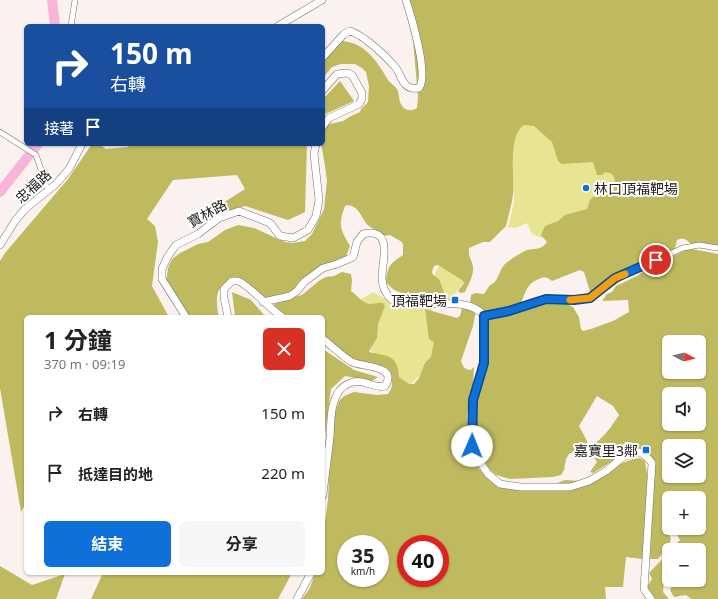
<!DOCTYPE html>
<html lang="zh-TW">
<meta charset="utf-8">
<style>
body{margin:0;font-family:"Noto Sans","Noto Sans TC",sans-serif;background:#f6f6f6;color:#222;height:100vh;display:flex;flex-direction:column;font-size:15px;white-space:nowrap}
*{box-sizing:border-box;margin:0}
p{font-size:13px;color:#767676}
.icon{flex:none;width:22px;height:22px;fill:none;stroke:currentColor;stroke-width:2;stroke-linecap:round;stroke-linejoin:round}
.map{position:relative;flex:1;overflow:hidden}
.panel{position:absolute;left:24px;top:315px;width:301px;height:260px;display:flex;flex-direction:column;background:#fff;border-radius:6px;box-shadow:0 1px 3px #0004}
.panel>*{flex:none}
.top-card{position:absolute;left:24px;top:24px;width:301px;height:122px;border-radius:6px;box-shadow:0 1px 3px #0004;background:#1a4fa0;color:#fff;overflow:hidden}
.needle{width:26px;rotate:97deg}
.tools{position:absolute;left:662px;top:335px;display:grid;gap:8px}
.tools a{display:grid;place-items:center;width:44px;height:44px;border-radius:6px;background:#fff;box-shadow:0 1px 3px #0004;font-size:20px}
.speed{position:absolute;left:337px;top:535px;display:flex;gap:8px;font-size:20px;font-weight:700;text-align:center}
.speed>*{display:grid;place-content:center;width:52px;height:52px;border-radius:50%;background:#fff;box-shadow:0 1px 3px #0004;line-height:1}
.speed small{font-size:10px;font-weight:400}
.speed .limit{border:6px solid #d22;background:#fff;color:#111}
.pin{position:absolute;display:grid;place-items:center;width:34px;height:34px;color:#fff;margin:-17px;border:2px solid #fff;border-radius:50%;box-shadow:0 1px 4px #0007}
.me{position:absolute;width:44px;margin:-22px;rotate:1deg;stroke-linejoin:round;filter:drop-shadow(0 0 3px #0008)}
.turn{display:flex;align-items:center;gap:14px;height:84px;padding:0 20px;font-size:18px}
.turn .icon{width:52px;height:52px;stroke-width:2.5}
.turn b{display:block;font-size:28px;line-height:34px}
.then{display:flex;align-items:center;height:38px;padding:0 20px;background:#0003;gap:8px;font-size:15px}
.round{display:grid;place-items:center;flex:none;width:42px;height:42px;border-radius:6px;background:#f6f6f6}
.summary{display:flex;align-items:center;justify-content:space-between;height:68px;padding:0 20px}
h1{font-size:24px;font-weight:700;line-height:30px}
.action{display:flex;gap:8px;margin-top:auto;padding:8px 20px}
.action a{flex:1;height:46px;border-radius:6px;background:#1070d9;color:#fff;font-size:16px;font-weight:700;line-height:46px;text-align:center}
.action a+a{background:#f6f6f6;color:#222}
ul{padding:0;list-style:none}
li{display:flex;align-items:center;gap:12px;height:60px;padding:0 20px}
li div{flex:1}
li b{display:block;font-size:15px}
li em{font-style:normal}
.map>svg:first-child{display:block}
</style>
<div class="map">
<svg width="718" height="599" viewBox="0 0 718 599">
<rect width="100%" height="100%" fill="#fbf2ef"/>
<!-- green -->
<path fill="#e8e592" d="M511,113L677,173L547,232L542,238L532,234L527,223L516,228L508,227L514,203Z
M447,250L464,282L449,301L441,299L425,293Z
M373,292C394,304 406,307 431,308L439,357L408,387L386,363L359,341L349,306Z"/>
<!-- forest -->
<path fill="#bfba5f" fill-rule="evenodd" d="M404,0H718V249C711,248 701,248 695,246C687,242 686,236 677,240L675,249L671,253L656,256L647,260L621,281L596,298L591,295L584,272L580,270L552,281C548,278 546,276 541,278C521,285 527,300 516,309C505,309 497,313 487,314L477,306L470,303L471,295L475,293L484,294L490,285C499,282 498,272 504,265C509,260 519,254 525,251C533,247 540,252 547,242L541,235L545,226L558,221L565,215L587,209L590,200L593,197L613,194C615,184 618,173 605,172L602,175H597L593,162L562,164L558,161L552,142L534,126L524,125C507,137 515,175 513,194C512,204 509,213 507,222L506,226L490,242H483L469,248C468,258 472,259 473,267C474,275 468,286 465,292L461,293L458,291L464,283L462,280L438,265L434,266L432,272L433,275L439,279L444,292L441,298C425,296 392,298 386,280C388,265 391,263 403,255V245L402,242L390,235L384,236C379,231 375,230 370,227C361,220 361,207 348,205L345,206C338,226 340,228 350,246L345,259C332,266 316,272 304,280C300,283 297,288 293,291C287,294 276,298 269,299C252,301 239,273 223,285C214,292 217,308 219,317H185L166,282L168,268L172,259L180,253L198,244L208,242L225,230L238,225L254,228L285,242L292,243L305,241L312,234L324,209L327,181L324,160L321,144H323L324,127L326,125L343,121L351,116L360,112L361,109L368,102L369,86L366,72L362,68L355,64H341L332,67L323,78V58L340,41C364,41 377,61 388,80C390,83 395,86 397,89C400,95 398,102 403,107C406,111 413,111 417,108L418,97L413,40L404,5Z
M340,81L354,101L323,115V99Z
M92,144H99L106,149L128,147L130,144H307L305,212L288,220L245,206L216,214L199,225L198,219L245,189L237,175L173,180L147,219L155,226L158,242L152,286L169,317H26V503L21,512L0,388V261L5,253L68,179Z
M692,249L718,254V599H691L686,595L674,597L670,590L675,580H699V550H670L680,540L677,535L668,532L671,539L668,547L658,559H650L654,463L647,453L629,451L593,473L590,472L597,462L591,453V446C604,438 611,427 619,415L613,406L597,396L579,426L587,441V444L569,454L566,459L564,470L561,475L553,477L510,479L496,475L490,470L484,461L476,440L473,414L487,322L493,316C520,319 546,290 573,307L579,317L581,329L583,331L591,329L613,321L629,312L628,300L602,301L607,294L612,292L616,286L637,276L648,268L664,263L669,258L686,250ZM669,342H699V372H669ZM669,394H699V424H669ZM669,446H699V476H669ZM669,498H699V528H669Z
M342,272L351,274L352,280L351,291C357,295 363,304 370,304C375,304 378,302 383,303L385,306L378,324L377,338L374,343L370,349L369,352C388,356 398,355 399,377L409,384H414L419,378L425,363L431,357L434,342L429,339L425,309L457,318L460,316L462,308L476,310L473,326L461,361C463,367 465,370 471,370L474,367L473,386L467,414V434L474,459L479,469L488,478L523,486L552,485L565,480L581,481L593,480L592,475L633,459L640,458L645,461L648,481L645,557L642,559L626,557L623,587H605L606,599H302L310,588L315,573H323V536L328,500L330,450L335,413L339,401L344,396L354,392L377,395L388,394C394,386 393,379 386,372L350,357L323,341V317H276L273,315L270,311L272,306L281,300L302,295L320,280L326,277L334,276ZM346,544H380V578H346ZM406,544H440V578H406Z
M232,292L251,300L266,317H235Z
M323,349L354,370L378,377L372,381L345,376L331,389L323,450Z
M669,552V561L665,567L663,592L669,599H651L646,588L652,579L649,573Z
M0,566L32,585L65,574L56,599H0Z
M103,573H292L278,599H91Z"/>
<g fill="none" stroke-linecap="round" stroke-linejoin="round">
<!-- river -->
<path stroke="#f9b5d9" stroke-width="10" d="M52,0L55,26
M0,192L38,144"/>
<defs>
<path id="street" d="M71,26L75,0
M0,132L36,155L48,190
M484,316L509,311L546,299L574,300L590,298L615,278L683,248L699,245L718,248"/>
<path id="secondary" d="M278,26L322,0
M323,57L344,34L350,31C365,36 386,56 396,68C400,73 401,80 405,84C408,88 414,89 419,88C429,75 411,16 406,0
M323,90L337,74L348,73L352,75L362,93V99L359,104L329,118L323,126
M0,245L15,221L25,209L56,184L69,169L82,144
M263,302L290,296L297,291L304,282L323,268L337,264L353,257L357,242L363,234C394,227 382,261 382,277C382,285 385,293 391,299C397,305 409,305 417,304C436,304 473,299 484,316V363L473,400V446L480,462L488,474L500,484L520,487H570L589,481L606,471L622,458L632,453L640,452L646,456L652,463L644,589L651,599
M186,317L162,279V269L168,256L176,245L198,234L219,218L239,211L270,223L280,236L293,238L308,230L316,216L319,200L314,154L316,144
M228,317L224,298V289L232,281C234,281 236,281 238,281C248,284 271,310 282,317
M323,339C331,345 343,357 352,362C361,367 399,365 385,386C374,389 365,379 353,382C346,384 340,388 337,395C330,407 331,424 330,437C328,456 325,475 323,495
M297,599L311,573"/>
</defs>
<!-- street casing -->
<use href="#street" stroke="#766e6b" stroke-width="6"/>
<!-- secondary casing -->
<use href="#secondary" stroke="#766e6b" stroke-width="8"/>
<!-- street -->
<use href="#street" stroke="#fff" stroke-width="5"/>
<!-- secondary -->
<use href="#secondary" stroke="#fff" stroke-width="7"/>
</g>
<g fill="none" stroke-linecap="round" stroke-linejoin="round">
<defs>
<path id="route" d="M472,446L473,400L484,363V316L509,311L546,299L574,300L590,298L615,278L656,260"/>
</defs>
<!-- route casing -->
<use href="#route" stroke="#0a498d" stroke-width="10"/>
<!-- route -->
<use href="#route" stroke="#1070d9" stroke-width="7"/>
<!-- slow -->
<path stroke="#f59e0b" stroke-width="7" d="M570,300L590,298L615,278L625,274"/>
</g>
<!-- markers -->
<g fill="#1070d9" stroke="#fff" stroke-width="1.5">
<circle cx="586" cy="188" r="4"/>
<rect x="451" y="296" width="8" height="8" rx="2"/>
<rect x="642" y="446" width="8" height="8" rx="2"/>
</g>
<g text-anchor="middle" dominant-baseline="central" stroke-width="4" stroke-linejoin="round" paint-order="stroke">
<!-- street labels -->
<g font-size="14" fill="#23201f" stroke="#fff">
<text transform="translate(33 186) rotate(-42)">忠福路</text>
<text transform="translate(207 213) rotate(-29)">寶林路</text>
</g>
<!-- poi labels -->
<g font-size="14" fill="#23201f" stroke="#fff" text-anchor="end">
<text x="594" y="188" text-anchor="start">林口頂福靶場</text>
<text x="447" y="300">頂福靶場</text>
<text x="638" y="450">嘉寶里3鄰</text>
</g>
</g>
</svg>
<div class="tools">
<a><svg class="needle" viewBox="-14 -14 28 28"><path d="M0-13l5 13h-10z" fill="#e53935"/><path d="M0 13l5-13h-10z" fill="#767676"/></svg></a>
<a><svg class="icon" aria-label="sound" viewBox="0 0 24 24"><path d="M4 9h4l5-4v14l-5-4H4zM17 9q2 3 0 6"/></svg></a>
<a><svg class="icon" aria-label="layers" viewBox="0 0 24 24"><path d="M12 4l9 5-9 5-9-5zM3 14l9 5 9-5"/></svg></a>
<a>+</a>
<a>−</a>
</div>
<div class="speed"><div>35<small>km/h</small></div><div class="limit">40</div></div>
<div class="pin" style="left:656px;top:260px;background:#d93025"><svg class="icon" aria-label="arrive" viewBox="0 0 24 24"><path d="M6 21V4h12l-3 4 3 4H6"/></svg></div>
<svg class="me" style="left:472px;top:446px" viewBox="-20 -20 40 40"><circle r="19" fill="#fff"/><path d="M0-13L10 11 0 6-10 11z" fill="#1070d9"/></svg>
<div class="top-card">
<div class="turn"><svg class="icon" aria-label="right" viewBox="0 0 24 24"><path d="M7 20v-9h11M14 6l5 5-5 5"/></svg><div><b>150 m</b>右轉</div></div>
<div class="then">接著<svg class="icon" aria-label="arrive" viewBox="0 0 24 24"><path d="M6 21V4h12l-3 4 3 4H6"/></svg></div>
</div>
<section class="panel">
<div class="summary"><div><h1>1 分鐘</h1><p>370 m · 09:19</p></div><a class="round" style="background:#d93025;color:#fff"><svg class="icon" aria-label="close" viewBox="0 0 24 24"><path d="M6 6l12 12M18 6L6 18"/></svg></a></div>
<ul>
<li><svg class="icon" aria-label="right" viewBox="0 0 24 24"><path d="M7 20v-9h11M14 6l5 5-5 5"/></svg><div><b>右轉</b></div><em>150 m</em></li>
<li><svg class="icon" aria-label="arrive" viewBox="0 0 24 24"><path d="M6 21V4h12l-3 4 3 4H6"/></svg><div><b>抵達目的地</b></div><em>220 m</em></li>
</ul>
<div class="action"><a>結束</a><a>分享</a></div>
</section>
</div>
